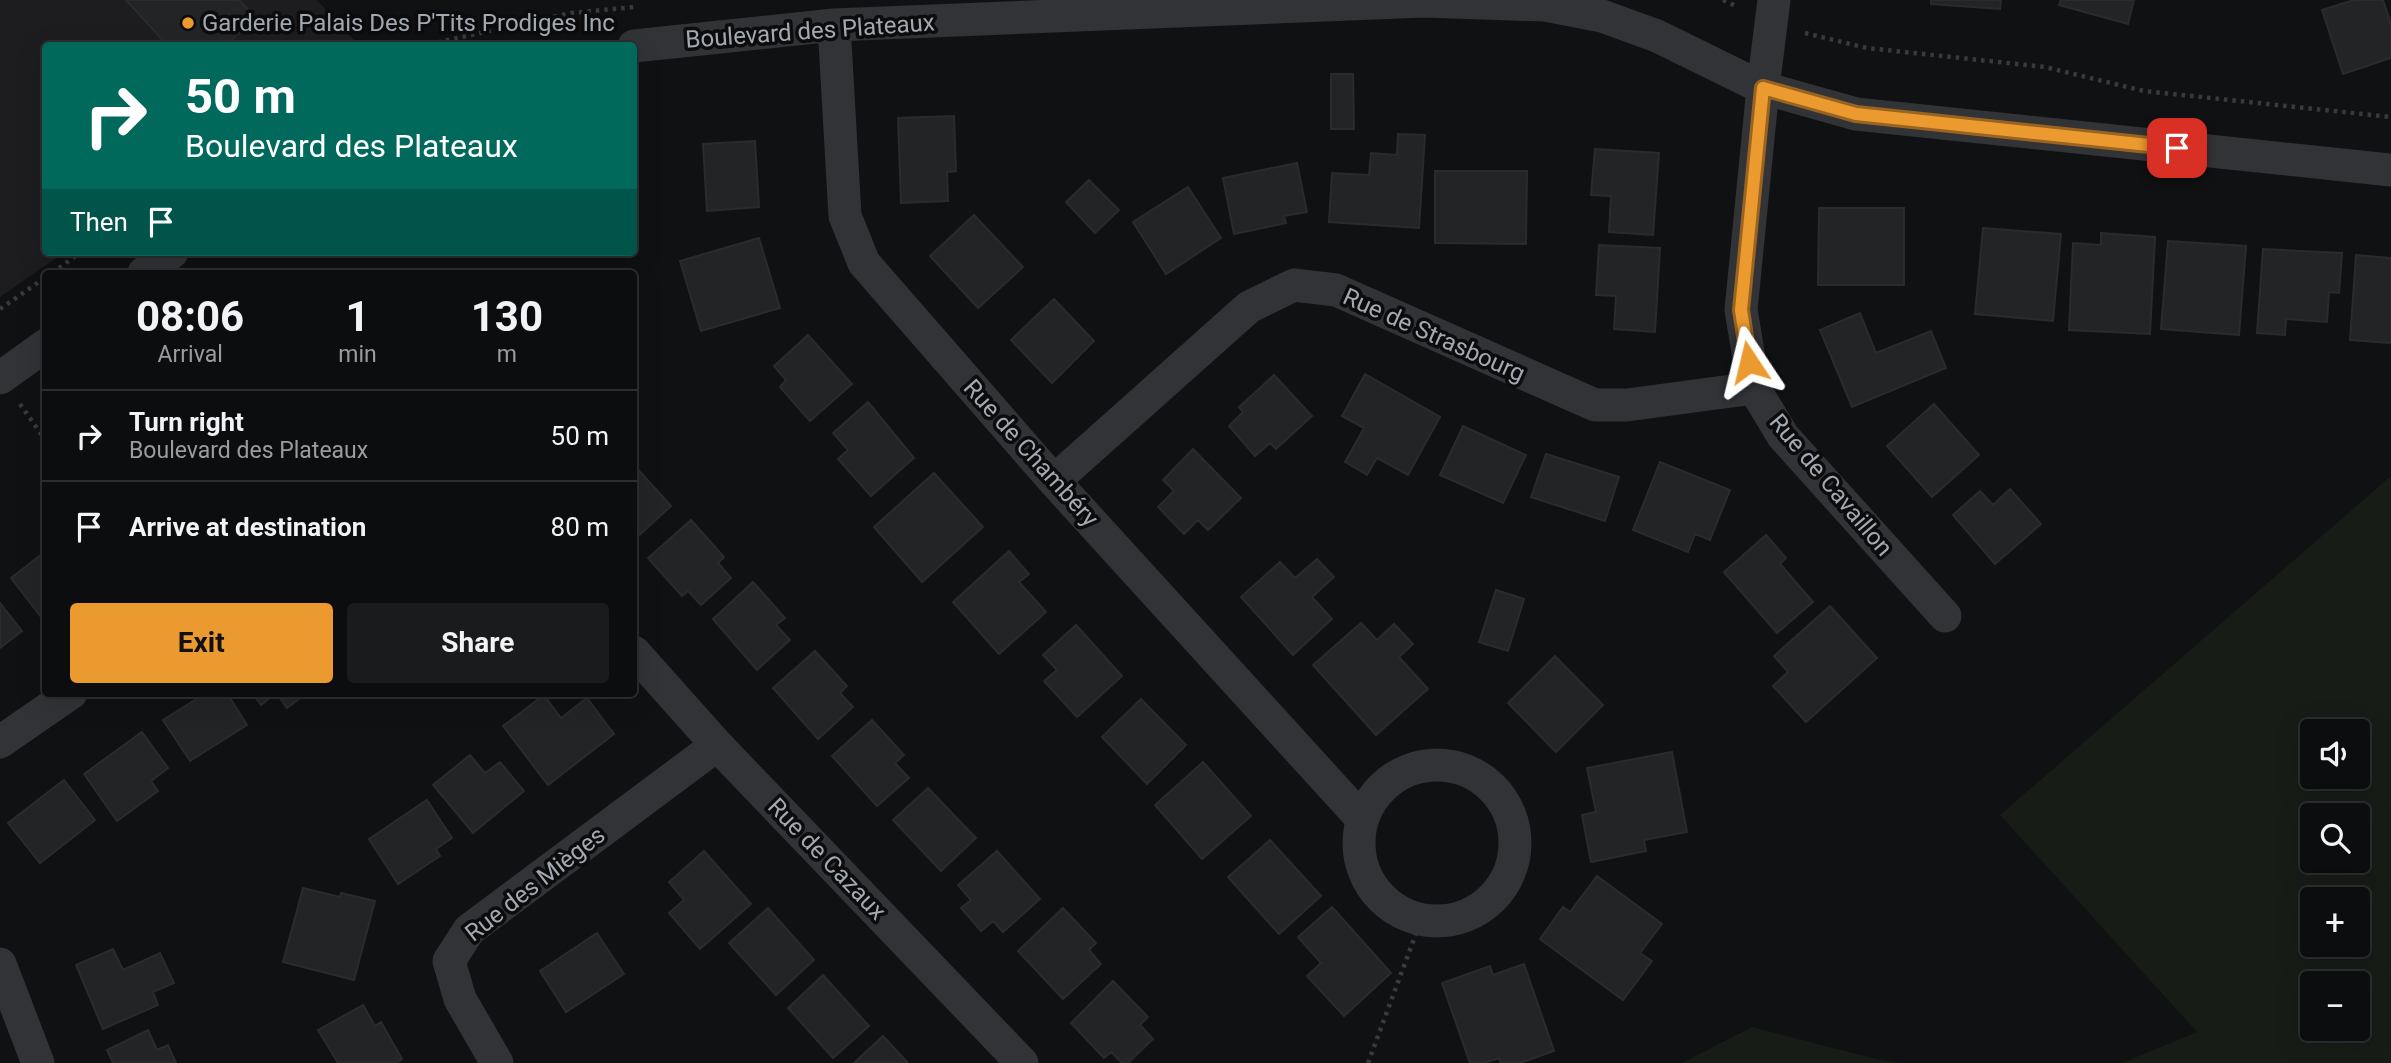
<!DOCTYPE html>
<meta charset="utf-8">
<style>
body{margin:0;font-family:Roboto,sans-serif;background:#1a1b1c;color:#f1f3f6;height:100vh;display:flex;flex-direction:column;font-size:26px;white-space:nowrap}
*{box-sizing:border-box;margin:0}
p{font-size:23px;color:#9a9c9e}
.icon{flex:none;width:38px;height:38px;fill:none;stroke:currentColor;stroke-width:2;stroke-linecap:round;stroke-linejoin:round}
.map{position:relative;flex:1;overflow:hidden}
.details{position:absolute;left:42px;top:270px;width:595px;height:427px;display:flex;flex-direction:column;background:#0c0d0e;border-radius:7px;box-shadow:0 7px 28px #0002,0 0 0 2px #2c2d2e}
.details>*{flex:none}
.top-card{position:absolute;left:42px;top:42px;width:595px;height:214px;border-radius:7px;box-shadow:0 7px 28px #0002,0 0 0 2px #2c2d2e;background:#00695c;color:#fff;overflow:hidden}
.tools{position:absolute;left:2300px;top:719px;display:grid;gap:14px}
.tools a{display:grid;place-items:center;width:70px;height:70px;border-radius:7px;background:#0c0d0e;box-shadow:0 7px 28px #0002,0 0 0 2px #2c2d2e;font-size:35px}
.pin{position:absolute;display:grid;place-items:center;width:60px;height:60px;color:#fff;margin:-30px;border-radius:14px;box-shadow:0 4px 10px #0006}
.me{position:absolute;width:77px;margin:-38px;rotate:350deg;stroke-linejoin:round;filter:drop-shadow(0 0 5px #0008)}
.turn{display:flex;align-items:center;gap:24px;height:147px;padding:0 28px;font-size:32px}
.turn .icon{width:91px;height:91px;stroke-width:2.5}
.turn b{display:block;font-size:49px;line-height:60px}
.then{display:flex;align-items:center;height:66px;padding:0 28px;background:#0003;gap:14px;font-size:26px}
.eta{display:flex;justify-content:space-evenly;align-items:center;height:119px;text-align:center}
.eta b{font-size:42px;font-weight:700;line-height:49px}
.button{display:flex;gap:14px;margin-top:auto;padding:14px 28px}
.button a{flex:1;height:80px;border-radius:7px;background:#eb9a2f;color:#111;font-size:28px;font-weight:700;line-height:80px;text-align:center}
.button a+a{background:#1a1b1c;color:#f1f3f6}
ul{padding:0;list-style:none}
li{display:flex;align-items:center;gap:21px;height:91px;padding:0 28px;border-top:2px solid #2c2d2e}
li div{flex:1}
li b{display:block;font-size:26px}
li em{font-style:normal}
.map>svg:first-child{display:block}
</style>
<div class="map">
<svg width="2391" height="1063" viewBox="0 0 2391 1063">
<rect width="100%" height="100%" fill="#101112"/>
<!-- built -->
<path fill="#1d1d1f" d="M0,0H317L359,45L46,46V252H65L0,297Z"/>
<!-- green -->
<path fill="#171c17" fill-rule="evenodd" d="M2391,476V1063H2122L2197,1032L2000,815ZM2312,732H2357V777H2312ZM2312,816H2357V861H2312ZM2312,900H2357V945H2312ZM2312,984H2357V1029H2312Z
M1752,1027L1880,1060L1905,1063H1682Z"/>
<!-- building -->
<path fill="#232426" stroke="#2b2b2e" stroke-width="2" d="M126,0H239L256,18L225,46H168Z
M1931,0H2001L2000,9L1931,4Z
M2061,0H2134L2128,24L2059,5Z
M2354,0H2383L2391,24V58L2343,74L2322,10Z
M1331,74H1353L1354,129H1331Z
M954,116L956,171L947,172L948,201L901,203L898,118Z
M1398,134L1425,135L1419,228L1329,222L1332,173L1369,175L1371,153L1397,155Z
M755,141L759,207L707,211L703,144Z
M1595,149L1659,153L1653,235L1609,232L1611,196L1591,195Z
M1297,163L1307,212L1284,216L1286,223L1234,234L1223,178Z
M1435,171H1527L1526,244L1435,243Z
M1089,180L1119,210L1095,233L1066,202Z
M1188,187L1221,238L1166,274L1133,222Z
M1819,208H1904V285H1818Z
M974,215L1023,267L978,308L930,256Z
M1983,228L2061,234L2053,321L1975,314Z
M2101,233L2155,237L2150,334L2069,330L2073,243L2101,245Z
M759,238L780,308L701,331L680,261Z
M2168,241L2246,246L2239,335L2161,329Z
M1599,245L1660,248L1655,332L1614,329L1616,296L1596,295Z
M2263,249L2342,253L2339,293L2329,292L2327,322L2286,319L2285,335L2257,333Z
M2356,255L2391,258V343L2350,340Z
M1054,299L1094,341L1052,383L1011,340Z
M1860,313L1876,353L1931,331L1946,368L1852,407L1820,330Z
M808,335L852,384L810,421L780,387L786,380L774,366Z
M1365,374L1440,417L1408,475L1377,458L1367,475L1345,462L1364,428L1342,416Z
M1274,375L1312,416L1276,449L1270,443L1255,456L1229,426L1243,412L1239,407Z
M868,402L914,458L871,496L838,459L848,450L833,433Z
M1934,404L1979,455L1932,497L1887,446Z
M1463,426L1526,455L1503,503L1440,475Z
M1193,449L1241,498L1208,530L1198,520L1184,534L1158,507L1174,491L1163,480Z
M1546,454L1619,477L1605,521L1531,497Z
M1660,462L1730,490L1710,540L1695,534L1688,552L1633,530Z
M634,465L671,506L635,539L634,537Z
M934,473L983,527L922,582L874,527Z
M2010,489L2041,524L1995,564L1953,515L1980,491L1993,505Z
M691,520L724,557L718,563L731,578L701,605L688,591L682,596L648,558Z
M1766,535L1786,558L1780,564L1813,602L1777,633L1724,572Z
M46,551V614L41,617L11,578Z
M1009,551L1029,574L1019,582L1046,612L999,654L953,602Z
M1317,559L1334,577L1312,597L1332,619L1293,655L1241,597L1280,562L1295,578Z
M753,582L785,618L776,625L790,640L757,670L713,619Z
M1496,590L1524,599L1508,651L1479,642Z
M0,603L22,631L0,648Z
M1830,606L1877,658L1806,722L1773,686L1788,672L1774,656Z
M1361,623L1377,640L1394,624L1413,644L1399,657L1428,689L1376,735L1313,665Z
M1076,625L1122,676L1077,717L1044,681L1057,670L1043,655Z
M815,651L847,686L840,693L853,707L818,739L773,688Z
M1555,656L1603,705L1556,752L1508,703Z
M206,693H227L247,725L190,761L163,720Z
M252,693H307L287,708L276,693L261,705Z
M544,695L561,718L587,698L614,734L548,785L503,726Z
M1141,699L1186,745L1147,784L1102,737Z
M872,720L904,755L895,763L909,778L877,806L832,756Z
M142,732L168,768L151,781L158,791L117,821L84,774Z
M1672,752L1687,832L1644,840L1646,851L1591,862L1582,815L1596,812L1587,768Z
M470,755L485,773L500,762L524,791L473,833L433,785Z
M1203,762L1251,816L1202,859L1155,805Z
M64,780L95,820L40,863L8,823Z
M928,788L976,838L941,871L893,820Z
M427,800L452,838L436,849L440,856L398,884L369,839Z
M1270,840L1321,896L1279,934L1228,877Z
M704,851L751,904L700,949L669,913L684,900L669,882Z
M997,851L1040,899L1003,932L993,921L981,931L961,908L971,900L958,885Z
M1597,876L1662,924L1640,953L1652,961L1623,1000L1540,939L1563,907L1570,912Z
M303,888L340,897L341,893L375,901L354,980L283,962Z
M1332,907L1391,973L1344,1016L1307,976L1321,963L1298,937Z
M768,908L814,960L776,995L729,943Z
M1063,908L1096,943L1089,950L1101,964L1063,999L1018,951Z
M597,933L624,974L566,1012L540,971Z
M113,949L123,970L160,953L174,983L153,992L158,1005L103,1029L76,965Z
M1524,964L1554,1051L1520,1063H1501L1499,1058L1484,1063H1470L1442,983L1490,966L1493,975Z
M823,975L869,1026L833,1058L788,1008Z
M1113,981L1148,1017L1140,1025L1153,1039L1128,1063H1122L1111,1052L1104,1058L1071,1023Z
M363,1005L375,1026L381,1022L402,1059L396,1063H338L318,1030Z
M148,1030L157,1050L168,1045L176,1063H113L107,1050Z
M883,1036L908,1063H854Z"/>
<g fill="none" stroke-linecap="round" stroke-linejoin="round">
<!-- path -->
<path stroke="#383a3e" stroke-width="4.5" stroke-dasharray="3.5 5" stroke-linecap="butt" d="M1723,0L1738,7
M1805,33L1867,48L2045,67L2144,91L2391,117
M421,46L571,13L634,7
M52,273L81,252
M0,309L46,277
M20,404L46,441
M1368,1063L1421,920"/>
<!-- street -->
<path stroke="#323337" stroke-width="33" d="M1774,0L1763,88L1741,310L1754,388L1783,436L1945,616
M834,25L845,216L864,263L1054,481L1362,819
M634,46L834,25L1424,1L1545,5L1602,16L1657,36L1763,88L1856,114L2391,170
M144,273L172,252
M0,378L46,345
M1054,481L1249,307L1294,285L1336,290L1595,405H1627L1754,388
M634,652L717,745L1022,1063
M0,742L71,693
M1359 843a78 78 0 1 1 156 0a78 78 0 1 1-156 0Z
M0,964L38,1063
M497,1063L460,999L449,961L469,930L717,745"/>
</g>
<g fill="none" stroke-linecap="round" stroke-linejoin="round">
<defs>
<path id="route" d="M1749,362L1741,310L1763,88L1856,114L2177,148"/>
</defs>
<!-- route casing -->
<use href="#route" stroke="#99641f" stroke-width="18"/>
<!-- route -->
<use href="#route" stroke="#eb9a2f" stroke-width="12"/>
</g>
<!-- markers -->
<circle fill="#eb9a2f" stroke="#0c0c0d" stroke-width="2.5" cx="188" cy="23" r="7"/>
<g text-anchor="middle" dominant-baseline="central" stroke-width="7" stroke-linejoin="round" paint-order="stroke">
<!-- poi labels -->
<g font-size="24" fill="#a2a9b2" stroke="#0c0c0d" text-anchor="start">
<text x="202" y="23">Garderie Palais Des P'Tits Prodiges Inc</text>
</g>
<!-- street labels -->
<g font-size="24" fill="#a2a9b2" stroke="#0c0c0d">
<text transform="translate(810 31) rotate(-4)">Boulevard des Plateaux</text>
<text transform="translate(1434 335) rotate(24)">Rue de Strasbourg</text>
<text transform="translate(1031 453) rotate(48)">Rue de Chambéry</text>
<text transform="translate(1831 485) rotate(50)">Rue de Cavaillon</text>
<text transform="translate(827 859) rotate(46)">Rue de Cazaux</text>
<text transform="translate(535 884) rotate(-38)">Rue des Mièges</text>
</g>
</g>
</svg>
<div class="tools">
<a><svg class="icon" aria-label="sound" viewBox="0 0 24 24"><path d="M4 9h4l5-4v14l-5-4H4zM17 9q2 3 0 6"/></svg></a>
<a><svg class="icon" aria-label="search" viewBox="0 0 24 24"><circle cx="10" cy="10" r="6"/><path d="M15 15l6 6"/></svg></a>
<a>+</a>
<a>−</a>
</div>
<div class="pin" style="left:2177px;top:148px;background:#d93025"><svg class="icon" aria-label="arrive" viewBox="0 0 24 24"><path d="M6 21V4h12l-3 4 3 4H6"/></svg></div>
<svg class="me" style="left:1749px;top:362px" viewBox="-20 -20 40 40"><path d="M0-17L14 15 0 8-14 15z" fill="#eb9a2f" stroke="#fff" stroke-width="4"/></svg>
<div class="top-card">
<div class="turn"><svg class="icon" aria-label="right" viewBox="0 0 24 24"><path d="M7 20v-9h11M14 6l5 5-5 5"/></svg><div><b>50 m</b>Boulevard des Plateaux</div></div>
<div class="then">Then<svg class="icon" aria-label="arrive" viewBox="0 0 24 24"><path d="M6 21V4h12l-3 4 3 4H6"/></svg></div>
</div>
<section class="details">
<div class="eta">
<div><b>08:06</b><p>Arrival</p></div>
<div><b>1</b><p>min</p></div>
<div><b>130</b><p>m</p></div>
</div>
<ul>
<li><svg class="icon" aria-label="right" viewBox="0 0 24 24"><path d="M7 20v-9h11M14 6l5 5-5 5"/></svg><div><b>Turn right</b><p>Boulevard des Plateaux</p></div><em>50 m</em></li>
<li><svg class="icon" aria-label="arrive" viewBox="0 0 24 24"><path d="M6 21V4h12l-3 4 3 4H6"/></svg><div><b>Arrive at destination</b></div><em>80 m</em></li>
</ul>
<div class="button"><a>Exit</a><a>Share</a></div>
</section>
</div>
